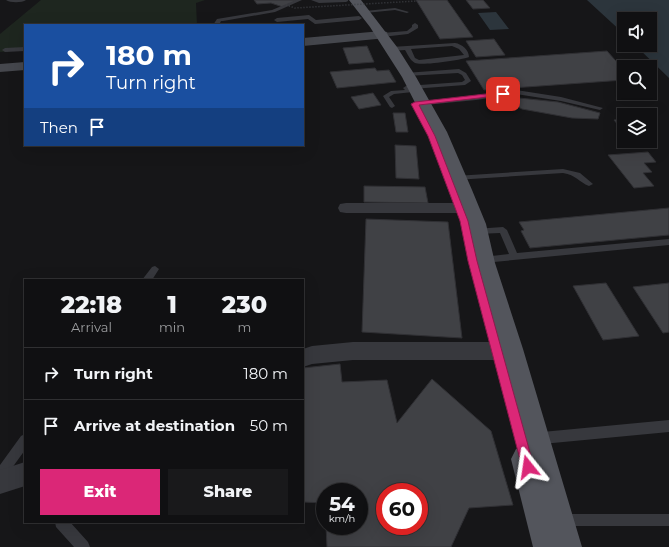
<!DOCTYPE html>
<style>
body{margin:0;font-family:Montserrat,sans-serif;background:#19191b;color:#f1f3f6;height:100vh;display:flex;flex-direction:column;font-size:15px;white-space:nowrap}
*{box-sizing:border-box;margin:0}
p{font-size:13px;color:#9c9d9f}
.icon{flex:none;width:22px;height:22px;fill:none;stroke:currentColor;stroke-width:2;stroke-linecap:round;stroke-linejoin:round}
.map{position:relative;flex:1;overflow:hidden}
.panel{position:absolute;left:24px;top:279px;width:280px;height:244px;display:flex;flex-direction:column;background:#101012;border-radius:0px;box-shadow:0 4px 16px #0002,0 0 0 1px #303032}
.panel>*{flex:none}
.guide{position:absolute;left:24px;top:24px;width:280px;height:122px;border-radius:0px;box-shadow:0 4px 16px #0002,0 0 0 1px #303032;background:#1a4fa0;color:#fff;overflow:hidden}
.buttons{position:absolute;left:617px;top:12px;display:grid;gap:8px}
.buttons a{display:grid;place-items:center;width:40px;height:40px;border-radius:0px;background:#101012;box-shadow:0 4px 16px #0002,0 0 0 1px #303032;font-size:20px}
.speed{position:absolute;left:316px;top:483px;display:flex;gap:8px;font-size:20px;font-weight:700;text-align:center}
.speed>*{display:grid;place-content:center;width:52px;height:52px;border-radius:50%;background:#101012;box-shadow:0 4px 16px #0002,0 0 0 1px #303032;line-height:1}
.speed small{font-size:10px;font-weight:400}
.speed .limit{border:6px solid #d22;background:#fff;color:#111}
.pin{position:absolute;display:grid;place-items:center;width:34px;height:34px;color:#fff;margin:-17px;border-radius:8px;box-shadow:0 2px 6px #0006}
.me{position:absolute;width:44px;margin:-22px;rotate:345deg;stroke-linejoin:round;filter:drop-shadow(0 0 3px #0008)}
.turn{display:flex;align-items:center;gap:14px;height:84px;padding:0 16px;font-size:18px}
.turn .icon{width:52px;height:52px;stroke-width:2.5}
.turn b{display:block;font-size:28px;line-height:34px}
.then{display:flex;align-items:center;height:38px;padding:0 16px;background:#0003;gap:8px;font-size:15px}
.eta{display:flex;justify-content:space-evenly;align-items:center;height:68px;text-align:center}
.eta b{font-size:24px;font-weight:800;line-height:28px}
.primary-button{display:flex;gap:8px;margin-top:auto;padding:8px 16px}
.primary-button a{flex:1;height:46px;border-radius:0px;background:#db2777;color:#fff;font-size:16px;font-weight:800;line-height:46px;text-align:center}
.primary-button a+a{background:#19191b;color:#f1f3f6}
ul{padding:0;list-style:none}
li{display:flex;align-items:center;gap:12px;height:52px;padding:0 16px;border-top:1px solid #303032}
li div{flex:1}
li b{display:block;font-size:15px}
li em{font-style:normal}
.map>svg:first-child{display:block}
</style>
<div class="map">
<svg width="669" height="547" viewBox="0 0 669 547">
<rect width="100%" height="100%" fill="#161618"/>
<!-- green -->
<path fill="#1e261f" d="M41,0H205L196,3L197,25H25V50L0,52V34Z"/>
<!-- water -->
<path fill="#2c353c" d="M587,0H669V78L635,45H650V19H624V34Z
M496,12L509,29L490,30L478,13Z"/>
<!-- building -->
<path fill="#404145" stroke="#303034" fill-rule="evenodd" d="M254,0H298L283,7L271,3L257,4Z
M416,0H447L473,37L440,39Z
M466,0H483L490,8L473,9Z
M494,39L505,55L476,57L466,41Z
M367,46L374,62L349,64L343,48Z
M607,51L624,70V80L484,90L466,61Z
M375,68L377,71L389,70L396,82L337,88L330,72Z
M373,93L381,105L359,109L351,97Z
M509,97L558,102L600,113L598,119L572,118L522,109L509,102Z
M393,113H405L408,132H396Z
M624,119V132L614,120Z
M395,145L416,146L419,179L396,178Z
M648,152L656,162L644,163L652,172L643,173L654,186L634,188L608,155Z
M364,186L425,187L428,203L364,202Z
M669,208V235L530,248L521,231L524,230L519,222Z
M366,219L448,222L462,338L362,332Z
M606,283L639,336L603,340L573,286Z
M669,283V332L663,333L633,287Z
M340,364L342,382L387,380L397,423L432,379L491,431L513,505L469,508L451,547H327L326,526H359V492H325V503L303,502V368ZM385,492H419V526H385Z"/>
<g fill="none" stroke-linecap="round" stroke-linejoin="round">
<!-- lane -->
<path fill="#37383d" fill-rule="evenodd" d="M6,0H26C22,3 10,3 6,0Z
M296,0H302L275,12L223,21H221L219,25H213L217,19L272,10Z
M311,0H348V1L346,2L319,3Z
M395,8L409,12L407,13L395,10L365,13L363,12L365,11Z
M309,15L316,20L359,16L362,18L359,20L315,24L308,19L277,22L274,20L277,18Z
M415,23L418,25V28L408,34L382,37L379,35L382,33L407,31L412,27V25Z
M455,43C462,44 469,50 469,57C462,60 421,66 415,63C410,60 408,55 405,50L391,51L388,49L391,47ZM452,46L459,49L464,55L419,60L415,58L411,49Z
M25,47V51L5,52L2,50L5,48Z
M459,69L466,73L471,81L465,85L412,89L414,91L413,92L394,94L389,97L395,106L392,108L390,107L383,96L391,91L405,90L403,88L406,86L462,82L465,80L462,75L458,73L407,76L404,74L405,73Z
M516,90L561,97L603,108L600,110L561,101L516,94L476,100L415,106L412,104L415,102L476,96Z
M563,169L580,173L593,184L589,186C579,182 576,175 563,173L455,180L451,178L455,176Z
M503,227L507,230L517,253L669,239V245L483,263L480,262L479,260L480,258L483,257L509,254L500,233L477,234L474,233L473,231L474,229Z
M155,266L159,269L152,280H142L152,267Z
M669,420V432L521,446L517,444L515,440L517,436L521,434Z
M25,434V450L4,479L0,481V465L21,436Z
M562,514H669V526H562L557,525L556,520L557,515Z
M55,522H70L88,542L90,547H74L56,527Z"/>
<!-- street -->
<path fill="#37383d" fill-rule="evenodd" d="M346,203H469L475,204L477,208L475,212L469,213H346L340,212L338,208L340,204Z
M353,342H511L518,345L521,351L518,357L511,360H353L312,364L303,367V349L312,346Z
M25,462V486L0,494V470Z"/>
<!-- secondary -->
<path fill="#45474d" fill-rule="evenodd" d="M382,31L387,32L388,35L387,38L303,46V38Z
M25,62V70L0,72V64Z"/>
<!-- primary -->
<path fill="#53555c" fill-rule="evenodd" d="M349,0H361L397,47L416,77L447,132L472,190L486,224L495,263L523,349L582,547H533L511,459L516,449L523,446L498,349L473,263L466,224L454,190L430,132L402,77L370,27Z"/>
<!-- path-bridge -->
<path stroke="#3d3f44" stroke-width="1.5" stroke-dasharray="1 2" stroke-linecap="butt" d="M286,5L295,8L417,1"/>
</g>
<!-- route -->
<path fill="#db2777" stroke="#8e194d" d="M503,92L506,94L505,95L419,105L435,136L468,221L477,261L534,467L532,471L528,473L524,471L522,467L468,261L460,221L428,136L411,104L415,102Z"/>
</svg>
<div class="buttons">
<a><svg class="icon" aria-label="sound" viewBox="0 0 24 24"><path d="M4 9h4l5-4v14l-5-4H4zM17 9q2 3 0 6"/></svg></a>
<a><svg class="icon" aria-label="search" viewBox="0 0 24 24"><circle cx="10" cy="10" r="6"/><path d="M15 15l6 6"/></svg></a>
<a><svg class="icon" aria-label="layers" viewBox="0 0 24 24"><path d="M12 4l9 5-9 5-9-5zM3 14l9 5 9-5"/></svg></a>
</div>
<div class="speed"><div>54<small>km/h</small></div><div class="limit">60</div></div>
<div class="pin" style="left:503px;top:94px;background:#d93025"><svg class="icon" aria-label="arrive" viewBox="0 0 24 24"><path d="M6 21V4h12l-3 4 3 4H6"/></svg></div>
<svg class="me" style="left:528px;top:467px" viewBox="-20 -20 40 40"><path d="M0-17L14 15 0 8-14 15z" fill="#db2777" stroke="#fff" stroke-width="4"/></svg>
<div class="guide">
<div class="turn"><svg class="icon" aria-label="right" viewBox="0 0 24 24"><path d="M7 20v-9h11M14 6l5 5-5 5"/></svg><div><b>180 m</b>Turn right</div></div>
<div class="then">Then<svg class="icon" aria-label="arrive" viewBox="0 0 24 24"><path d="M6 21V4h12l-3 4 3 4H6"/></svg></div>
</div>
<section class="panel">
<div class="eta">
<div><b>22:18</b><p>Arrival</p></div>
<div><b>1</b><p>min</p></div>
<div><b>230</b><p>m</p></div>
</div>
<ul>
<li><svg class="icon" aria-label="right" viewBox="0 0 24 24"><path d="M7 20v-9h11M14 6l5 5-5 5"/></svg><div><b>Turn right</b></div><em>180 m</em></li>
<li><svg class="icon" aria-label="arrive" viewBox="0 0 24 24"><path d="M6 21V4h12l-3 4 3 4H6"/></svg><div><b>Arrive at destination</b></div><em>50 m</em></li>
</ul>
<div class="primary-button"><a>Exit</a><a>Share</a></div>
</section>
</div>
